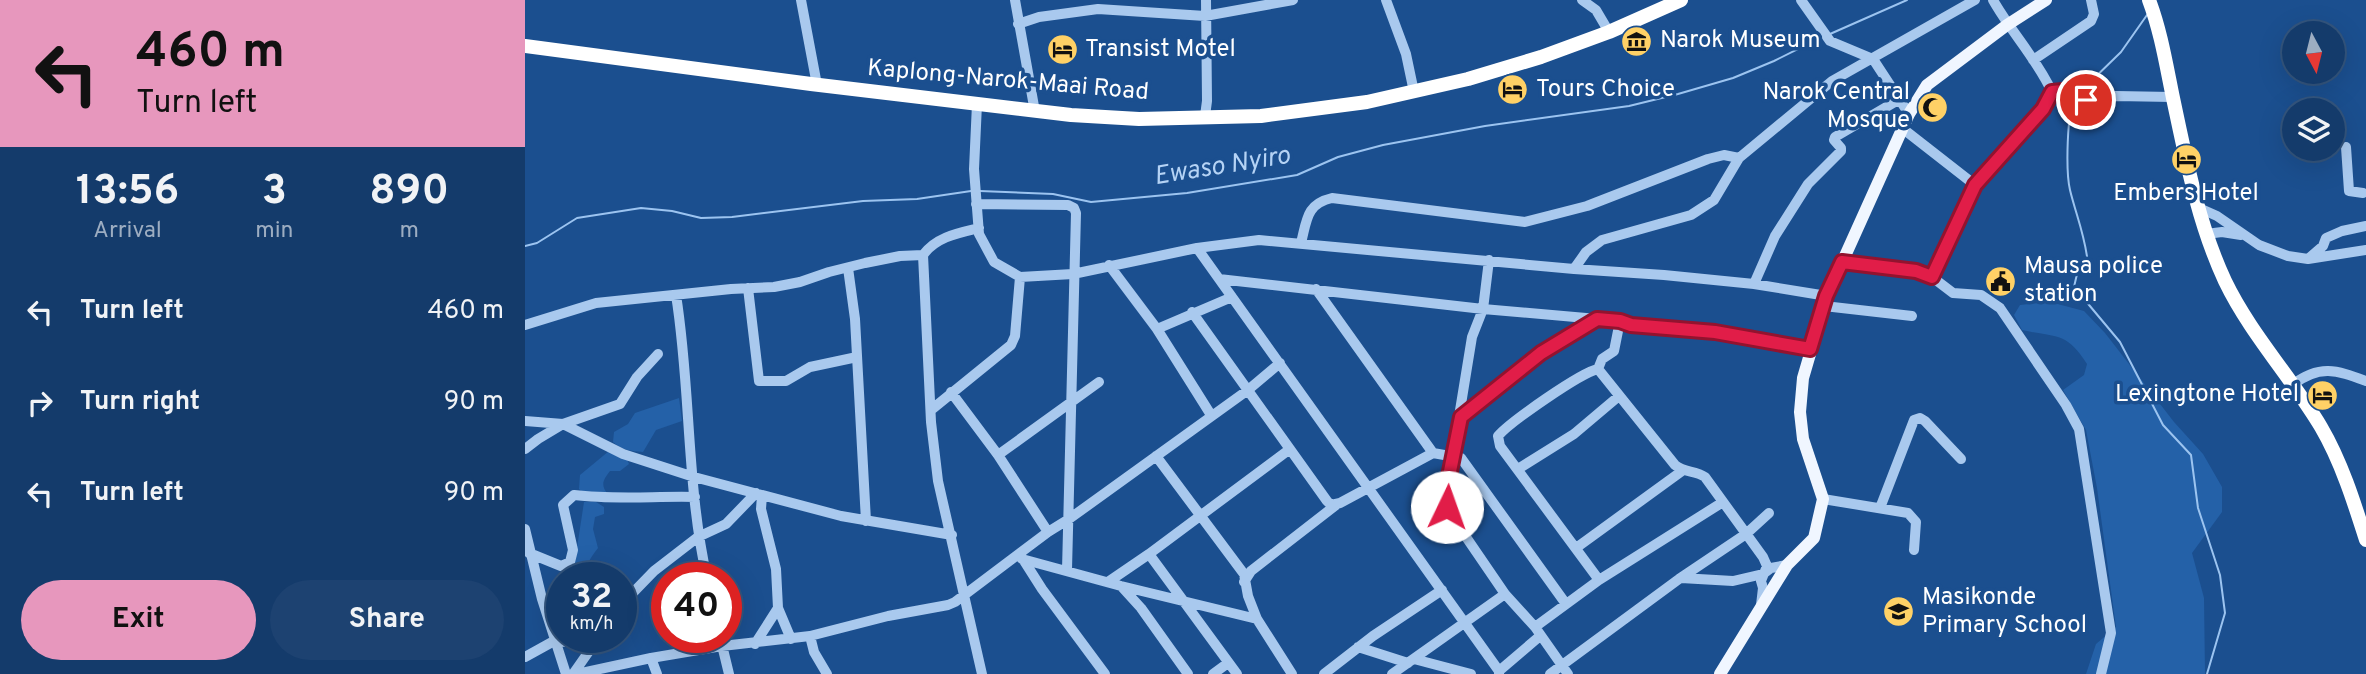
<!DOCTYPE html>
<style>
body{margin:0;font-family:Overpass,sans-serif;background:#1d4271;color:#f1f3f6;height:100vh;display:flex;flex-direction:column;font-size:26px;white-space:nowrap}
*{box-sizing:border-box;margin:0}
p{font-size:23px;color:#9dadc1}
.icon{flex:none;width:38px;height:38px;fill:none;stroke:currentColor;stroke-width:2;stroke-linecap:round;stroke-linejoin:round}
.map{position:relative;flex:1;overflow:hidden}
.drawer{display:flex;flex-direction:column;background:#143b6b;width:525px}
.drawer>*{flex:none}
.hud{background:#e797bd;color:#111;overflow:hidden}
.needle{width:46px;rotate:173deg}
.controls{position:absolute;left:1757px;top:21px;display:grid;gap:14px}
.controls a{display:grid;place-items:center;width:63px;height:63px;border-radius:50%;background:#143b6b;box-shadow:0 7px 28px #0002,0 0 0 2px #33557e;font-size:35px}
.speed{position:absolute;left:21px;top:562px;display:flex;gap:14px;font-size:35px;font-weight:700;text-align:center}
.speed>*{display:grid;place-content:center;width:91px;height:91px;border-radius:50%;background:#143b6b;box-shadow:0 7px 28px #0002,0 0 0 2px #33557e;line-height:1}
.speed small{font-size:18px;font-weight:400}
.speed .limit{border:10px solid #d22;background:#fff;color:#111}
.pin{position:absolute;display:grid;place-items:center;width:60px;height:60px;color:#fff;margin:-30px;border:4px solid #fff;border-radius:50%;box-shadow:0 2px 7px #0007}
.me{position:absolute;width:77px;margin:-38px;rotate:3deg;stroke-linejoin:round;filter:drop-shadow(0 0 5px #0008)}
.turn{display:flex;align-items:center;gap:24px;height:147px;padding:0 21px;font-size:32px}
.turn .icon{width:91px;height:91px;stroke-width:2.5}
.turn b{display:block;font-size:49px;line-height:60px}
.eta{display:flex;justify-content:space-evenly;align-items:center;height:119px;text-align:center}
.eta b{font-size:42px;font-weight:700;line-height:49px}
.primary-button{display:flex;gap:14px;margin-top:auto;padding:14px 21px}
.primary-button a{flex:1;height:80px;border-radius:42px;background:#e797bd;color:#111;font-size:28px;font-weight:700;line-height:80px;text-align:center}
.primary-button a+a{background:#1d4271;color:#f1f3f6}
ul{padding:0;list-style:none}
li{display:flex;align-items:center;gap:21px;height:91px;padding:0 21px}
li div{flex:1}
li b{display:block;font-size:26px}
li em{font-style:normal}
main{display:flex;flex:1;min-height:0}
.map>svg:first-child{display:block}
</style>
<main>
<section class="drawer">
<div class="hud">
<div class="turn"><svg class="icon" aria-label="left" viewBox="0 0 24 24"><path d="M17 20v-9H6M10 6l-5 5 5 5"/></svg><div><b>460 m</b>Turn left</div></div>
</div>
<div class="eta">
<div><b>13:56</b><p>Arrival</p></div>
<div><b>3</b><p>min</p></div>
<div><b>890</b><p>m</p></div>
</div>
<ul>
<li><svg class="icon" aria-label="left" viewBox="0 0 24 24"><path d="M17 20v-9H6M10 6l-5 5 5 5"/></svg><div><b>Turn left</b></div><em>460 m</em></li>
<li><svg class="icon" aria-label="right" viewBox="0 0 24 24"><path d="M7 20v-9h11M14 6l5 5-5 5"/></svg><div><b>Turn right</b></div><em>90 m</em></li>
<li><svg class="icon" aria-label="left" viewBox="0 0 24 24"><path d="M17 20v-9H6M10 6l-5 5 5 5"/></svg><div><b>Turn left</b></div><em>90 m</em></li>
</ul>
<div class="primary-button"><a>Exit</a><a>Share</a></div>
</section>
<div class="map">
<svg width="1841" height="674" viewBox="0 0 1841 674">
<rect width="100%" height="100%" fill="#1b4f8f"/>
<!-- green -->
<path fill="#2461a8" d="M1525,302L1559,311L1580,333L1649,422L1678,454L1697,487V512L1667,553L1679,598L1680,674H1561L1571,644L1591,627L1572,488L1561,430L1538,390L1559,375L1562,364C1541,331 1532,338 1497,330L1489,315L1495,305Z
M154,398L157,421L131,430L118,452C106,451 97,450 88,442L89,432L103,424L110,413Z
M84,451L102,459L104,464L95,471H85C79,479 75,484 82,493L61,496L54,489L55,475Z
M59,502H71L79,507V514L70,517L68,529L73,548C66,557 59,566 63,577L45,578L48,574Z"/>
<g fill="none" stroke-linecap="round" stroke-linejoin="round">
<!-- stream -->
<path stroke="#9cc4f0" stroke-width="2" d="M1305,34L1382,0
M1557,90L1596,52L1622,15
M1551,97C1541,110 1541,173 1545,190C1551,215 1561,238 1563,265L1552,274L1549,287L1595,342L1638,425L1666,455L1673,508L1695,575L1700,613L1682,674
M455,191L528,194L566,202L662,193L772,175L813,157L858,145L960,126L1104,106L1153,94L1208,78L1249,61L1297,37
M0,246L12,243L52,218L116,208L147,211L176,218L207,217L338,201L392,199L446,191"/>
<!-- minor -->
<path stroke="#a9c9ee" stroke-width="10" d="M276,0L292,85
M490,0L510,112
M861,0L881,54L889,92
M1057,0L1071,10L1084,32
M1276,0L1305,41L1348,59L1384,114
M493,24L514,17L573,9L680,16L768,0
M1508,60L1566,21L1569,14L1566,0
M1527,92L1548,90L1561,100L1591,96L1647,97
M452,104L449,169L454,234L469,262L495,277L548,274L672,248L734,240L1049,269L1139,275L1229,284L1302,296
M680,116L682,101L681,0
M1821,147L1824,191L1838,193
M1450,185L1518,109L1527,92C1512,59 1486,32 1468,0
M451,204L543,205L549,208L551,213L542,570
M1674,208L1692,216L1734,245L1763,256L1783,259L1841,250
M454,228C433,233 411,237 398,255L406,422L413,481L457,674
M1681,234L1697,232L1716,235
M776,243C782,220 781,204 807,198L1000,222L1062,206L1183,159L1199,155L1214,158
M672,248L974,671
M1783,259L1798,246L1801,238L1817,231L1841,226
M964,260L958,309L947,337L920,502L926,515L980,594L1010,627L1043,674
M1317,262L1391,271L1407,277L1450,185L1377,128
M584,265L632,329L686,415
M323,268L330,319L341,521
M1049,269L1061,252L1077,240L1166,215L1189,200L1214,158L1307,81L1450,0
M1407,277L1428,293L1456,295L1475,308L1541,405L1554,429L1586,633L1576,674
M694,279L958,309L1095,321L1089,351L1077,359L1073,369
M1229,284L1250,236L1283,184L1316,151V148L1309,140L1310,137L1375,99
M223,288L234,381H261L285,367L332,357
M791,289L908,453
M151,295C166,388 161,485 182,578
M1299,306L1387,316
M667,312L802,501L806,505L815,503L908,453L936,458L1041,604
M1095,321L1106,325L1190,332L1285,349
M0,325L71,303L206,289L249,287L275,282L304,272L340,263L375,256L398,255
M632,329L707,297
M1767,385C1795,364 1811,370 1841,381
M426,392L473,455L523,532
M406,410L486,345L490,336L495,277
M936,417L1016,353L1072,319
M0,421L38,424L98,454L169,477L316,516L427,535
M0,449L13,439L38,424L95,404L112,377L133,354
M473,455L574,382
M631,456L719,574L723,596L732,619
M993,469L1049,434L1094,396
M237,495L236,509L251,569L253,608L266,639
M1298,499L1383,513L1391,522L1389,550
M1355,508L1389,420L1395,418L1400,421L1436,459
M0,529L17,599L41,674
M1051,548L1157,471
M4,553L36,566L45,562L48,550L38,505L49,495C90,500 130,496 170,497
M624,554L712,674
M496,556L517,589L580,674
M497,559L596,586L732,619L767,674
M1156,578L1208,581L1238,574L1246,568L1262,565
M1074,580L1198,502
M583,582L624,554L765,449
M719,582L726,571L811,505
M596,586L616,608L663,674
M96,605L129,571L173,537L201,524L231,493
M1010,627L1074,580L975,446L973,436C985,422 1055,373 1073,369L1150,465C1159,473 1170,470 1180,477L1238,557L1242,566L1236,581L1238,588L1236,605
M285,636L289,652L302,674
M195,637L204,674
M230,644L253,608
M833,647L883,663
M0,657L29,641L69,644
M126,658L132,674
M889,659L946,674
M48,674L74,637
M52,674L126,658L197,646L285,636L363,616L423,605L430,602L523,532L544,519L723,390L755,363
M688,674L703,663
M799,674L848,636L917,590
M867,674L980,594
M974,674V671L1015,636
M1025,674L1154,579L1221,534L1244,513"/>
<!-- major -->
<path stroke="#f0f6ff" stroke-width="12" d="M1195,674L1262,565L1289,538L1298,499L1278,439L1275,412L1278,378L1302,296L1384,114L1402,85L1482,25L1521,0"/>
<!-- highway -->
<path stroke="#fff" stroke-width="14" d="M1624,0C1636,32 1641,64 1648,98C1661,159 1673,223 1700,281C1725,333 1766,377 1796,427C1816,461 1829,502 1841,540
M0,46L286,84L546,115L614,119L736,116L842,102L943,79L1016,57L1084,32L1156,0"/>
</g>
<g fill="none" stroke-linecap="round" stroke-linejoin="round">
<defs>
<path id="route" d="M922,507L920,496L936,417L1016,353L1072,319L1095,321L1106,325L1190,332L1285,349L1301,296L1317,262L1391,271L1407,277L1450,185L1518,109L1527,92L1548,90L1561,100"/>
</defs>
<!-- route casing -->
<use href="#route" stroke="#92132f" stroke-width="18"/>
<!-- route -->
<use href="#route" stroke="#e11d48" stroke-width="12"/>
</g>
<!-- icons -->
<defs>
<symbol id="museum-disc" viewBox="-11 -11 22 22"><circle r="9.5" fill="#ffd166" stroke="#1b4f8f"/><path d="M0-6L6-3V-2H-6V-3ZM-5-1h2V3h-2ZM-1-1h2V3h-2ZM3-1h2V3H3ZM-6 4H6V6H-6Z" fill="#111"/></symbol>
<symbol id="hotel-disc" viewBox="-11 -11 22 22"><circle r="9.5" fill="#ffd166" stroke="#1b4f8f"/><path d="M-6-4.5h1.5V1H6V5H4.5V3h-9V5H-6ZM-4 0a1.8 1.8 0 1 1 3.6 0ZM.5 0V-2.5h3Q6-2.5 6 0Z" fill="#111"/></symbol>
<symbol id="mosque-disc" viewBox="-11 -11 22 22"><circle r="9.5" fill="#ffd166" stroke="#1b4f8f"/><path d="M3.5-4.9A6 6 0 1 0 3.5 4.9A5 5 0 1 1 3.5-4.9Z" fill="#111"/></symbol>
<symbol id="civic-disc" viewBox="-11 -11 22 22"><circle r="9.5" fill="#ffd166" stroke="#1b4f8f"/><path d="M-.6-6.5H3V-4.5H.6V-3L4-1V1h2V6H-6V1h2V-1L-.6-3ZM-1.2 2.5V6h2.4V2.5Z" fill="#111"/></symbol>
<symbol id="school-disc" viewBox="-11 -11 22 22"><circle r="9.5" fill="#ffd166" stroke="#1b4f8f"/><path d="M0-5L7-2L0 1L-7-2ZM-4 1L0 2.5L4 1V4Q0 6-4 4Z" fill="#111"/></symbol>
</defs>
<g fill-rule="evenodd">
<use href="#museum-disc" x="1094" y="24" width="35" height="35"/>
<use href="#hotel-disc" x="520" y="32" width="35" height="35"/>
<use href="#hotel-disc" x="970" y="72" width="35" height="35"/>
<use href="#mosque-disc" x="1390" y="90" width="35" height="35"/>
<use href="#hotel-disc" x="1644" y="142" width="35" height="35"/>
<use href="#civic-disc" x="1458" y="264" width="35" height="35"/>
<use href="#hotel-disc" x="1780" y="378" width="35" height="35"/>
<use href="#school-disc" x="1356" y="594" width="35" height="35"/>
</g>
<g text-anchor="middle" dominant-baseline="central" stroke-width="7" stroke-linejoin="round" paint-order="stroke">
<!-- poi labels -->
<g font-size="24" fill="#fff" stroke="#1b4f8f" text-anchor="start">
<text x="1135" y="41">Narok Museum</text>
<text x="560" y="50">Transist Motel</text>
<text x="1011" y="90">Tours Choice</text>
<text x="1385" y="93" text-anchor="end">Narok Central<tspan x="1385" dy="28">Mosque</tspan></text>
<text x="1661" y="194" text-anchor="middle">Embers Hotel</text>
<text x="1499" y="267">Mausa police<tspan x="1499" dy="28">station</tspan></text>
<text x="1774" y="395" text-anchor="end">Lexingtone Hotel</text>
<text x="1397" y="598">Masikonde<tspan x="1397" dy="28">Primary School</tspan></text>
</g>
<!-- street labels -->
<g font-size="24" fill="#fff" stroke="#1b4f8f">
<text transform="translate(483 81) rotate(5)">Kaplong-Narok-Maai Road</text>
</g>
<!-- water labels -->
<g font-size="26" font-style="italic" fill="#b5d3f5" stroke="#1b4f8f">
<text transform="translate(697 167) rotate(-9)">Ewaso Nyiro</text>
</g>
</g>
</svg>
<div class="controls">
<a><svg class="needle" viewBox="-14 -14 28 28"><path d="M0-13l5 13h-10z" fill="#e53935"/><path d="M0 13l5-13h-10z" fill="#9dadc1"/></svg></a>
<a><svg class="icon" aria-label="layers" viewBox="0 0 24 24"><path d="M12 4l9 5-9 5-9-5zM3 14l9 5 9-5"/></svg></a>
</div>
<div class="speed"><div>32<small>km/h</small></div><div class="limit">40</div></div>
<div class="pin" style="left:1561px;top:100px;background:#d93025"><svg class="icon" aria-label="arrive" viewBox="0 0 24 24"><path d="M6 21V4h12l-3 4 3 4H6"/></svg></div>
<svg class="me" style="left:922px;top:507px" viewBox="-20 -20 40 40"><circle r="19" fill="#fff"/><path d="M0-13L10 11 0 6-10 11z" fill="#e11d48"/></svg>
</div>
</main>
